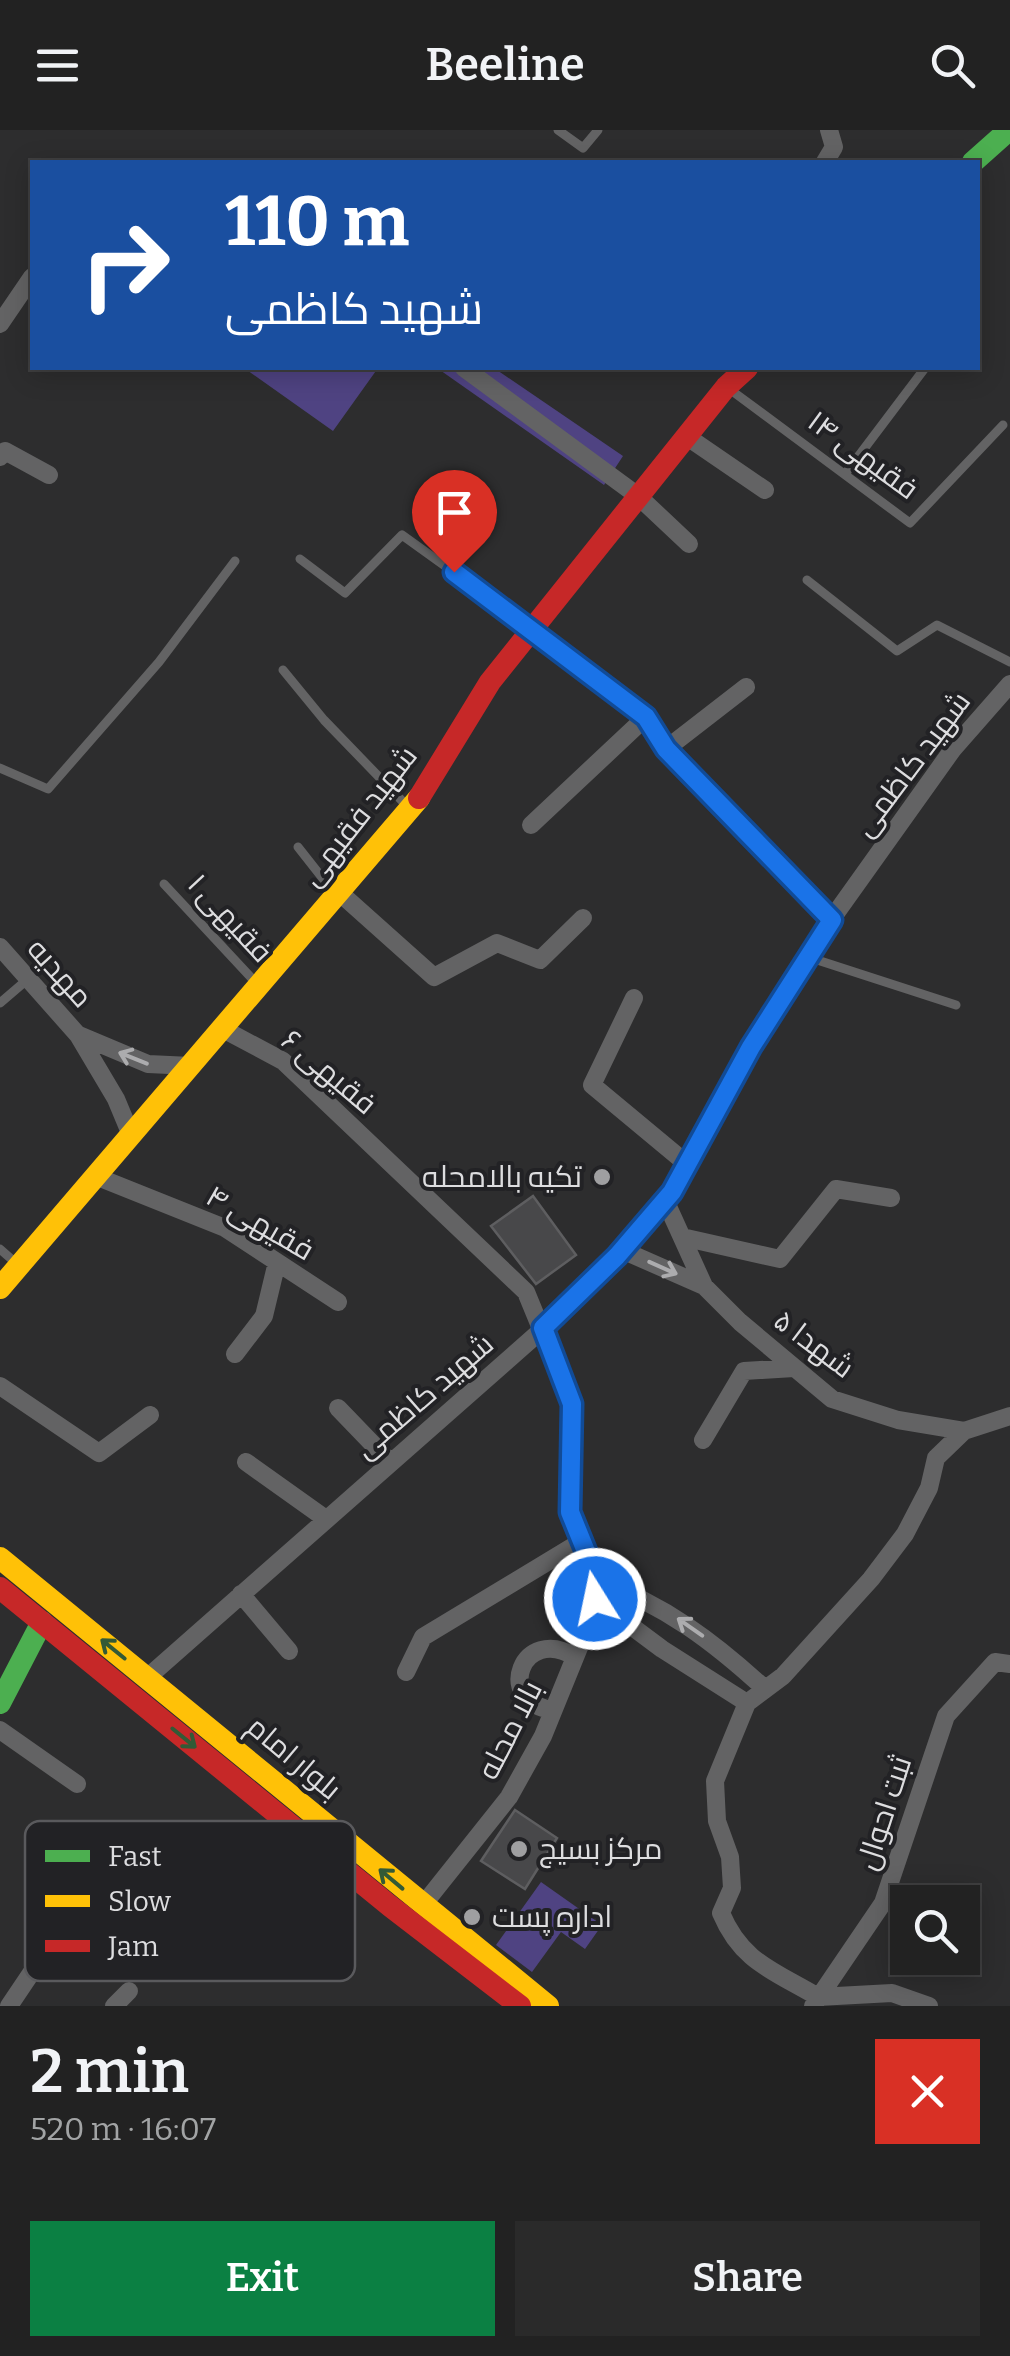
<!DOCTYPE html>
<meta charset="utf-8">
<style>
body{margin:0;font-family:Bitter,Cairo,serif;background:#2a2a2a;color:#f1f3f6;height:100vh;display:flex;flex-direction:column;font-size:38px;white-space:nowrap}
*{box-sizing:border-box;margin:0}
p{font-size:32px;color:#a2a4a5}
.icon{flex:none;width:55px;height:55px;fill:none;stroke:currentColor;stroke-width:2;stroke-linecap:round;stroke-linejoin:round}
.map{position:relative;height:1876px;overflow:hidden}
.drawer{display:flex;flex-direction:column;background:#222;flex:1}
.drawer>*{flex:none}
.hud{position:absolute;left:30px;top:30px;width:950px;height:210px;border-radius:0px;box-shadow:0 5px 25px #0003,0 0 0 2px #3f3f40;background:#1a4fa0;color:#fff;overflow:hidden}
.fabs{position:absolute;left:890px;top:1755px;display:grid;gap:20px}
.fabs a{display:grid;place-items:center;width:90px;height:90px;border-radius:0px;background:#222;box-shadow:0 5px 25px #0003,0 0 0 2px #3f3f40;font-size:50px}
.pin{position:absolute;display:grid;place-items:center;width:85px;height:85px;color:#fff;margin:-102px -42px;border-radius:50% 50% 50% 0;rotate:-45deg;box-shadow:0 0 10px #0007}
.pin .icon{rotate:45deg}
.me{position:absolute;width:110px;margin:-55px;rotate:350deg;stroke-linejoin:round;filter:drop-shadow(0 0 8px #0008)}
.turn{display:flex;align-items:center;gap:35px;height:210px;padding:0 30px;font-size:45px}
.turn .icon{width:130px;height:130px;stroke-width:2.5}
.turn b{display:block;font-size:70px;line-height:85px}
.round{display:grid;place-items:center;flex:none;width:105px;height:105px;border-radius:0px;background:#2a2a2a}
.summary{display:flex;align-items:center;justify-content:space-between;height:170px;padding:0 30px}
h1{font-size:60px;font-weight:600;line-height:75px}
.button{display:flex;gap:20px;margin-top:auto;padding:20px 30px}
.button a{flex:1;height:115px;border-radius:0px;background:#0b8043;color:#fff;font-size:40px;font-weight:600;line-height:115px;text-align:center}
.button a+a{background:#2a2a2a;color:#f1f3f6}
header{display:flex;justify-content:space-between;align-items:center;height:130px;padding:0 30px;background:#222;font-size:45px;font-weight:600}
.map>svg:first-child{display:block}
</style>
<header><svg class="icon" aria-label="menu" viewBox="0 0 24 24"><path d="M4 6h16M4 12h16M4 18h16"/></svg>Beeline<svg class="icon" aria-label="search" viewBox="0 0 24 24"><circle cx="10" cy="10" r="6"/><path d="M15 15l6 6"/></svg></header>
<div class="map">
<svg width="1010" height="1876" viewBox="0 0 1010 1876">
<rect width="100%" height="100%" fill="#2d2d2e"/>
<!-- green -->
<path fill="#4f4382" d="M244,238H378L333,301Z
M437,238H494L623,326L604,355Z
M541,1752L602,1795L585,1819L561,1802L532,1842L496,1815Z"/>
<!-- building -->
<path fill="#48484a" stroke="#5e5e60" stroke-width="2.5" d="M533,1066L576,1125L536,1154L491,1096Z
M515,1680L557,1708L525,1759L481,1731Z"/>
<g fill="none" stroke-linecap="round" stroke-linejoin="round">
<!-- lane -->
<path stroke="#636364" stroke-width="9" d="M558,0L583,18L598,0
M728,258L910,393L1003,295
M845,344L925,238
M300,429L345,463L402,405L530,497
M807,450L897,521L937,495L1010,532
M283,540L324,590L409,678
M0,638L48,659L159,532L235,431
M298,717L335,764
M164,754L257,854
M808,827L956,875
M0,873L28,849
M0,1119L17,1134"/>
<!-- street -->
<path stroke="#636364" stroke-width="18" d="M825,32L834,17L829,0
M0,194L32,147
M464,238L638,366L689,414
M686,306L765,360
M0,327L5,321L49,345
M533,499L646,587L666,619L831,790
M666,619L746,557
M531,695L646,587
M340,763L434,847L497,813L540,830L583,788
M0,817L78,905L116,969L131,1005
M634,868L592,955L687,1034
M223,899L283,931L526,1162L572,1274L570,1382L598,1451L595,1469L580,1515L543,1606L509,1667L423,1775
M79,905L148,934L191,936
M95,1046L225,1098L338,1172
M665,1070L704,1156
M682,1107L780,1129L836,1059L891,1068
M622,1120L704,1156L740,1192L832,1269L898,1290L964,1301
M235,1224L264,1186L277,1132
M0,1256L99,1323L150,1285
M338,1278L390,1332
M703,1310L744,1241L794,1238
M246,1332L326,1389
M598,1451C664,1474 715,1513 765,1559
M241,1464L289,1521
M595,1469L662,1519L747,1573
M406,1542L423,1507L582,1411
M148,1547L536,1205L617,1126L673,1061L751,917L831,790L953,619L1010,554
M553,1580C493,1572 522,1494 575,1527
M0,1600L77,1654
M818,1867C775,1841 742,1833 721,1783L732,1758L730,1727L717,1691L715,1651L747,1573L783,1546L871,1449L905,1404L929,1358L936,1328L964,1301L1010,1286
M818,1867L892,1863L929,1876
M9,1876L81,1769
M114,1876L129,1861
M813,1876L883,1773L946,1586L995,1532L1010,1534"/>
<!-- fast -->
<path stroke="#4caf50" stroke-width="22" d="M973,32L1009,0
M0,1573L42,1492"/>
<!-- slow -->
<path stroke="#ffc107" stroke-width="22" d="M0,1158L419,668
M0,1428L548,1876"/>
<!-- jam -->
<path stroke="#c62828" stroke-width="22" d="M419,668L490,552L726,257L747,238
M0,1458L390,1776L520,1876"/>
</g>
<!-- one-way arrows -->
<defs><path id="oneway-shaft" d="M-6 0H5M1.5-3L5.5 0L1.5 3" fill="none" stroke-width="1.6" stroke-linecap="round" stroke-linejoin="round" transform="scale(2.5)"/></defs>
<g stroke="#acacae">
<use href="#oneway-shaft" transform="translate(133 928) rotate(-158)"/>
<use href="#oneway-shaft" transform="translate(663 1138) rotate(24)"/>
<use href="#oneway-shaft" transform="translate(690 1497) rotate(-145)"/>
</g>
<g stroke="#335a36">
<use href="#oneway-shaft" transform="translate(113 1519) rotate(-141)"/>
<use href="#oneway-shaft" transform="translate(184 1608) rotate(39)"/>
<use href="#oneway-shaft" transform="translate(391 1749) rotate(-140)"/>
</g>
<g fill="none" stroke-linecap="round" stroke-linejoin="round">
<defs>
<path id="route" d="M454,442L646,587L666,619L832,790L751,917L672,1062L617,1126L543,1198L572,1274L570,1382L598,1451L595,1469"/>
</defs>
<!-- route casing -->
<use href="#route" stroke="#114b97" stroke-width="25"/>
<!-- route -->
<use href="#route" stroke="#1a73e8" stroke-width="18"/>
</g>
<!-- markers -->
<g fill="#9f9fa1" stroke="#222225" stroke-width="4">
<circle cx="602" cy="1047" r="10"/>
<circle cx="519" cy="1719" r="10"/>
<circle cx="472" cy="1787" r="10"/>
</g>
<g text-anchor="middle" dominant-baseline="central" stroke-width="8" stroke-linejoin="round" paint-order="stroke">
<!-- street labels -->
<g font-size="30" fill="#dddddf" stroke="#222225">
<text transform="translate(863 325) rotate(36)">فقیهی ۱۴</text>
<text transform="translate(912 634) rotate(-53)">شهید کاظمی</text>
<text transform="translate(359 686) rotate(-52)">شهید فقیهی</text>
<text transform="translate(230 788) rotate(47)">فقیهی ۱</text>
<text transform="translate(60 843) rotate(48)">مهدیه</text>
<text transform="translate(329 942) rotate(40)">فقیهی ۶</text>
<text transform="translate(260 1093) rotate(30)">فقیهی ۴</text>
<text transform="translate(814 1214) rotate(37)">شهدا ۵</text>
<text transform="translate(424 1266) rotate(-41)">شهید کاظمی</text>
<text transform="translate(510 1600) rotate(-63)">بالا محله</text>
<text transform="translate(294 1628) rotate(40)">بلوار امام</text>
<text transform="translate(884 1683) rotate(-72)">ثبت احوال</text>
</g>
<!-- poi labels -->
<g font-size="30" fill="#dddddf" stroke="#222225" text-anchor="start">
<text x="582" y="1047" text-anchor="end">تکیه بالامحله</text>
<text x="539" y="1719">مرکز بسیج</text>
<text x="492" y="1787">اداره پست</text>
</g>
</g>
<!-- legend -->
<rect x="25" y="1691" width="330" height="160" rx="15" fill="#222225" stroke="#5a5a5d" stroke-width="2.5"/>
<rect x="45" y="1720" width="45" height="12" fill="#4caf50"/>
<rect x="45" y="1765" width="45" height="12" fill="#ffc107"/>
<rect x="45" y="1810" width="45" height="12" fill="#c62828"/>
<g font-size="28" fill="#dddddf">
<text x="108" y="1736">Fast</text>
<text x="108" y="1781">Slow</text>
<text x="108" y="1826">Jam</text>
</g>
</svg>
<div class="fabs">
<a><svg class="icon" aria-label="search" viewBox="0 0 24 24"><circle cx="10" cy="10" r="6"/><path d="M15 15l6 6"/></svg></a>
</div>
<div class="pin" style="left:454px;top:442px;background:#d93025"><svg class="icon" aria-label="arrive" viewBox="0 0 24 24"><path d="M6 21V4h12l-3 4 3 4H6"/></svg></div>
<svg class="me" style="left:595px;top:1469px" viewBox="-20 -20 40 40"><circle r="17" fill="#1a73e8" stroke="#fff" stroke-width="3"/><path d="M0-11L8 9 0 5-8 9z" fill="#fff"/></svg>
<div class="hud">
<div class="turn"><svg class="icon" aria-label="right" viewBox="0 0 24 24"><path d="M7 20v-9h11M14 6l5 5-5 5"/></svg><div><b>110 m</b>شهید کاظمی</div></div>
</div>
</div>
<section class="drawer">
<div class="summary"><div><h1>2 min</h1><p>520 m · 16:07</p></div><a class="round" style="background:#d93025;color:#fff"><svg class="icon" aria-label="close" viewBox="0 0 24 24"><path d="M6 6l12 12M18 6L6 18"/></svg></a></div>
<div class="button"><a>Exit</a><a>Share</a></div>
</section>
